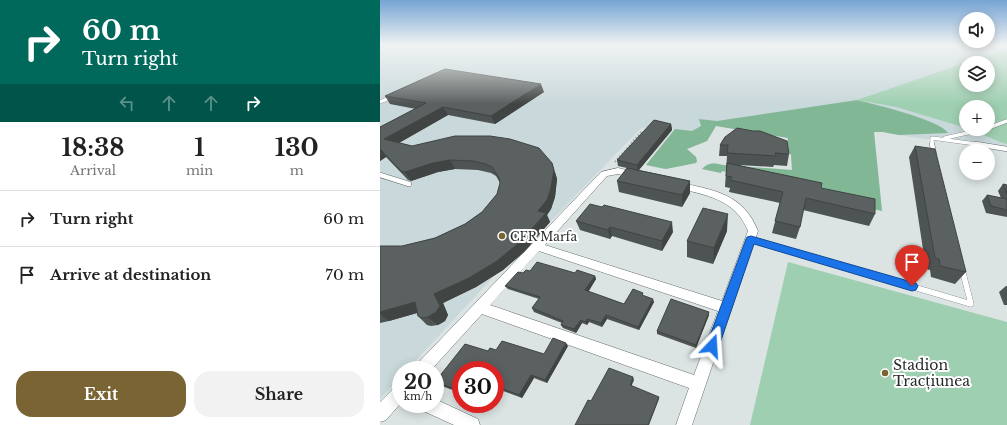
<!DOCTYPE html>
<meta charset="utf-8">
<style>
body{margin:0;font-family:"Libre Baskerville",serif;background:#f2f2f2;color:#222;height:100vh;display:flex;flex-direction:column;font-size:15px;white-space:nowrap}
*{box-sizing:border-box;margin:0}
p{font-size:13px;color:#767676}
.icon{flex:none;width:22px;height:22px;fill:none;stroke:currentColor;stroke-width:2;stroke-linecap:round;stroke-linejoin:round}
.map{position:relative;flex:1;overflow:hidden}
.drawer{display:flex;flex-direction:column;background:#fff;width:380px}
.drawer>*{flex:none}
.guide{background:#00695c;color:#fff;overflow:hidden}
.controls{position:absolute;left:579px;top:12px;display:grid;gap:8px}
.controls a{display:grid;place-items:center;width:36px;height:36px;border-radius:50%;background:#fff;box-shadow:0 2px 10px #0003;font-size:20px}
.speed{position:absolute;left:12px;top:361px;display:flex;gap:8px;font-size:20px;font-weight:700;text-align:center}
.speed>*{display:grid;place-content:center;width:52px;height:52px;border-radius:50%;background:#fff;box-shadow:0 2px 10px #0003;line-height:1}
.speed small{font-size:10px;font-weight:400}
.speed .limit{border:6px solid #d22;background:#fff;color:#111}
.pin{position:absolute;display:grid;place-items:center;width:34px;height:34px;color:#fff;margin:-41px -17px;border-radius:50% 50% 50% 0;rotate:-45deg;box-shadow:0 0 4px #0007}
.pin .icon{rotate:45deg}
.me{position:absolute;width:44px;margin:-22px;rotate:20deg;stroke-linejoin:round;filter:drop-shadow(0 0 3px #0008)}
.turn{display:flex;align-items:center;gap:14px;height:84px;padding:0 16px;font-size:18px}
.turn .icon{width:52px;height:52px;stroke-width:2.5}
.turn b{display:block;font-size:28px;line-height:34px}
.lanes{display:flex;align-items:center;height:38px;padding:0 16px;background:#0003;justify-content:center;gap:20px;direction:ltr}
.lanes .off{opacity:.35}
.eta{display:flex;justify-content:space-evenly;align-items:center;height:68px;text-align:center}
.eta b{font-size:24px;font-weight:700;line-height:28px}
.action{display:flex;gap:8px;margin-top:auto;padding:8px 16px}
.action a{flex:1;height:46px;border-radius:16px;background:#7a6434;color:#fff;font-size:16px;font-weight:700;line-height:46px;text-align:center}
.action a+a{background:#f2f2f2;color:#222}
ul{padding:0;list-style:none}
li{display:flex;align-items:center;gap:12px;height:56px;padding:0 16px;border-top:1px solid #e0e0e0}
li div{flex:1}
li b{display:block;font-size:15px}
li em{font-style:normal}
main{display:flex;flex:1;min-height:0}
.map>svg:first-child{display:block}
</style>
<main>
<section class="drawer">
<div class="guide">
<div class="turn"><svg class="icon" aria-label="right" viewBox="0 0 24 24"><path d="M7 20v-9h11M14 6l5 5-5 5"/></svg><div><b>60 m</b>Turn right</div></div>
<div class="lanes"><svg class="icon off" aria-label="left" viewBox="0 0 24 24"><path d="M17 20v-9H6M10 6l-5 5 5 5"/></svg><svg class="icon off" aria-label="ahead" viewBox="0 0 24 24"><path d="M12 20V5M6 11l6-6 6 6"/></svg><svg class="icon off" aria-label="ahead" viewBox="0 0 24 24"><path d="M12 20V5M6 11l6-6 6 6"/></svg><svg class="icon" aria-label="right" viewBox="0 0 24 24"><path d="M7 20v-9h11M14 6l5 5-5 5"/></svg></div>
</div>
<div class="eta">
<div><b>18:38</b><p>Arrival</p></div>
<div><b>1</b><p>min</p></div>
<div><b>130</b><p>m</p></div>
</div>
<ul>
<li><svg class="icon" aria-label="right" viewBox="0 0 24 24"><path d="M7 20v-9h11M14 6l5 5-5 5"/></svg><div><b>Turn right</b></div><em>60 m</em></li>
<li><svg class="icon" aria-label="arrive" viewBox="0 0 24 24"><path d="M6 21V4h12l-3 4 3 4H6"/></svg><div><b>Arrive at destination</b></div><em>70 m</em></li>
</ul>
<div class="action"><a>Exit</a><a>Share</a></div>
</section>
<div class="map">
<svg width="627" height="425" viewBox="0 0 627 425">
<rect width="100%" height="100%" fill="#dbe3e3"/>
<!-- built -->
<path fill="#c9d8da" d="M0,45H627V50L607,55L478,100L516,107L586,128L620,142L627,144V152L601,147L511,134L503,132H494L502,211L442,192L342,171L341,173L322,169L327,165L333,163L343,165L412,170L411,155L406,149L408,138L336,126L327,141L307,149L316,157L317,161L316,163L283,169L266,165L294,129L275,125L260,129L170,222L144,252L114,276L27,370H21V376L0,399Z"/>
<!-- green -->
<path fill="#9ecfb0" fill-rule="evenodd" d="M627,50V144L620,142L589,129H608V107H586V128L516,107L477,100L607,55ZM586,63H608V85H586Z
M408,262L627,322V425H370Z"/>
<!-- forest -->
<path fill="#82b796" d="M477,100C493,104 561,120 568,133L519,135L503,132H494L502,211L441,198L442,192L342,171L341,173L322,169C328,162 335,163 343,165L412,170L411,155L406,149L408,138L336,126L327,141L307,149L316,157L317,161L316,163L286,169L266,165L295,129L312,131L321,126L319,119L337,121Z"/>
<g fill="none" stroke-linecap="round" stroke-linejoin="round">
<defs>
<path id="lane-far2" d="M0,102L12,97
M608,128L627,121
M565,138L605,129
M552,145V138L603,145"/>
<path id="lane-far1" d="M552,144L554,154
M596,144L627,149
M0,175L29,184"/>
<path id="lane" d="M371,239L591,304L582,269"/>
<path id="street" d="M238,168L259,173L260,175L256,178L238,174L227,176L165,245L342,301L368,231C355,198 324,195 294,187L292,185L297,182C333,190 363,193 378,231L312,425H296L309,388L102,314L51,370H34L36,365L221,172ZM159,251L338,311L314,375L110,305Z
M21,383V403L6,420L0,422V402L16,386Z
M55,399L98,419L100,425H74L41,410L39,404H55Z"/>
</defs>
<!-- lane-far2 casing -->
<use href="#lane-far2" stroke="#676d6e" stroke-width="4"/>
<!-- lane-far1 casing -->
<use href="#lane-far1" stroke="#676d6e" stroke-width="5.5"/>
<!-- lane casing -->
<use href="#lane" stroke="#676d6e" stroke-width="6"/>
<!-- street casing -->
<use href="#street" stroke="#676d6e" stroke-width="1"/>
<!-- path -->
<path stroke="#9ba2a2" stroke-width="2" stroke-dasharray="1.5 2" stroke-linecap="butt" d="M235,162L262,131"/>
<!-- lane-far2 -->
<use href="#lane-far2" stroke="#fff" stroke-width="3.5"/>
<!-- lane-far1 -->
<use href="#lane-far1" stroke="#fff" stroke-width="4.5"/>
<!-- lane -->
<use href="#lane" stroke="#fff" stroke-width="5.5"/>
<!-- street -->
<use href="#street" fill="#fff" fill-rule="evenodd"/>
</g>
<!-- wall -->
<path fill="#4e5353" d="M164,92L115,124L68,115L19,143L32,146L175,172L177,179L175,197L171,209L167,215L170,222L144,252L123,270L96,287L63,303L68,315L65,321L58,325L51,326L47,325L38,316L37,313L9,321L0,323V246H22L55,238L85,224L102,212L117,194L120,183L119,181L116,176L111,173L98,170L75,169L58,172L31,181L28,180L6,157L0,161V127L36,109L10,104L5,96Z
M291,124L292,130L259,170L310,181V193L302,207L239,192L237,181L247,168L238,166L237,160Z
M345,137L409,154L407,166L394,165L393,167L359,165L441,188L495,214L489,226L423,210L420,227L416,239L392,233L400,203L349,192L350,188L345,187L347,156H339L340,145Z
M535,146L586,272L575,284L551,277L550,270L546,269L529,157Z
M623,184L627,185V217L606,213L602,201L607,195L621,198L618,191Z
M196,221L293,232L282,251L232,236L230,239L200,230Z
M347,231L333,264L307,257V241Z
M150,271L195,273L215,276L216,279L208,292L244,304L264,296L274,302L259,330L227,319L222,327L209,322L207,325L202,323L196,333L183,328L181,325L182,323L154,312L152,308L159,299L128,289L125,286L143,273Z
M626,286H627V305H624L619,292Z
M329,315L316,348L277,334V331Z
M188,346L167,383L154,378L142,398L123,391L115,404V370H81V393L59,385L55,383L108,351L164,354Z
M98,404H115L112,409L100,405Z"/>
<!-- shaded-wall -->
<path fill="#404443" d="M161,84L164,92L115,124L111,116Z
M63,107L68,115L10,148L4,139Z
M291,124L292,130L258,171L257,165Z
M0,149L6,157L0,161Z
M70,160L75,169L58,172L31,181L25,172L53,163Z
M172,163L177,179L175,197L171,209L167,215L170,222L144,252L123,270L96,287L63,303L68,315L65,321L58,325L48,317L54,294L158,211Z
M310,181V193L302,207V195Z
M348,214L347,231L333,264L334,248Z
M292,222L293,232L282,251V241Z
M230,227L232,236L230,239L228,230Z
M215,276L216,279L207,294L205,290Z
M273,299L274,302L259,330L258,327Z
M35,302L44,311L9,321L0,314V312Z
M329,312V315L316,348V345Z
M226,315L227,319L222,327L221,323Z
M207,319L209,322L207,325L206,322Z
M201,320L202,323L196,333L194,329Z
M186,343L188,346L167,383L165,380Z
M151,375L154,378L142,398L139,395Z
M253,377L254,380L251,387L250,385Z
M81,386V393L78,390Z
M120,388L123,391L115,404V395Z
M279,397V399L269,425H268Z
M110,404H115L112,409L108,406Z"/>
<!-- building -->
<path fill="#5b6160" stroke="#404443" d="M65,69L161,84L111,116L63,107L4,139L32,146L75,136H110L130,139L159,148L172,163L174,170L171,188L167,200L158,211L166,213L139,243L117,261L89,278L54,294L60,306L56,312L48,317L42,318L38,316L35,302L0,312V246H22L55,238L85,224L102,212L117,194L120,183L119,178L112,167L106,164L93,161L70,160L53,163L25,172L21,171L0,149V127L46,103L5,96Z
M274,120L291,124L257,165L237,160Z
M357,128L373,131H380L407,141L409,154L395,153L396,156L347,153L348,145H340L345,137Z
M535,146L555,149L586,272L560,266L559,259L555,258Z
M347,163L442,183L441,188L495,199V214L426,198L420,227L395,221L403,192L350,180L352,177L346,176Z
M247,168L310,181L302,195L237,181Z
M623,184L627,185V194Z
M607,195L627,199V210L611,206Z
M210,204L222,207L224,205L292,222L282,241L230,227L228,230L196,221Z
M323,208L348,214L334,248L307,241Z
M157,262L195,273L197,270L215,276L205,290L244,304L253,289L263,293L262,295L273,299L258,327L226,315L221,323L207,319L206,322L201,320L194,329L181,325L183,321L152,308L160,297L125,286L138,272L143,273L146,270L150,271Z
M291,299L329,312L316,345L277,331Z
M173,338L186,343L165,380L151,375L139,395L120,388L115,395V370H81V386L78,390L55,382L85,344L108,351L110,348L116,350L122,341L164,354Z
M229,368L253,377L250,385L279,397L268,425H195L208,400L211,401Z
M101,404H110L108,406Z"/>
<!-- sky -->
<linearGradient id="sky" x2="0" y2="1"><stop stop-color="#75a4d4"/><stop offset="0.43" stop-color="#eff2f2"/><stop offset="1" stop-color="#eff2f2" stop-opacity="0"/></linearGradient>
<rect width="627" height="104" fill="url(#sky)"/>
<!-- route -->
<path fill="#1a73e8" stroke="#114b97" d="M371,236L532,282L536,283L538,286L536,290L532,291L374,244L339,346L337,350L332,352L328,350L326,346L366,239L367,237Z"/>
<!-- markers -->
<g fill="#7a6434" stroke="#fff" stroke-width="1.5">
<circle cx="122" cy="236" r="4"/>
<circle cx="505" cy="373" r="4"/>
</g>
<g text-anchor="middle" dominant-baseline="central" stroke-width="4" stroke-linejoin="round" paint-order="stroke">
<!-- poi labels -->
<g font-size="12" fill="#292c2c" stroke="#fff" text-anchor="start">
<text x="130" y="236">CFR Marfa</text>
</g>
<!-- near-poi labels -->
<g font-size="14" fill="#292c2c" stroke="#fff" text-anchor="start">
<text x="513" y="365">Stadion<tspan x="513" dy="16">Tracțiunea</tspan></text>
</g>
</g>
</svg>
<div class="controls">
<a><svg class="icon" aria-label="sound" viewBox="0 0 24 24"><path d="M4 9h4l5-4v14l-5-4H4zM17 9q2 3 0 6"/></svg></a>
<a><svg class="icon" aria-label="layers" viewBox="0 0 24 24"><path d="M12 4l9 5-9 5-9-5zM3 14l9 5 9-5"/></svg></a>
<a>+</a>
<a>−</a>
</div>
<div class="speed"><div>20<small>km/h</small></div><div class="limit">30</div></div>
<div class="pin" style="left:532px;top:286px;background:#d93025"><svg class="icon" aria-label="arrive" viewBox="0 0 24 24"><path d="M6 21V4h12l-3 4 3 4H6"/></svg></div>
<svg class="me" style="left:332px;top:346px" viewBox="-20 -20 40 40"><path d="M0-17L14 15 0 8-14 15z" fill="#1a73e8" stroke="#fff" stroke-width="4"/></svg>
</div>
</main>
